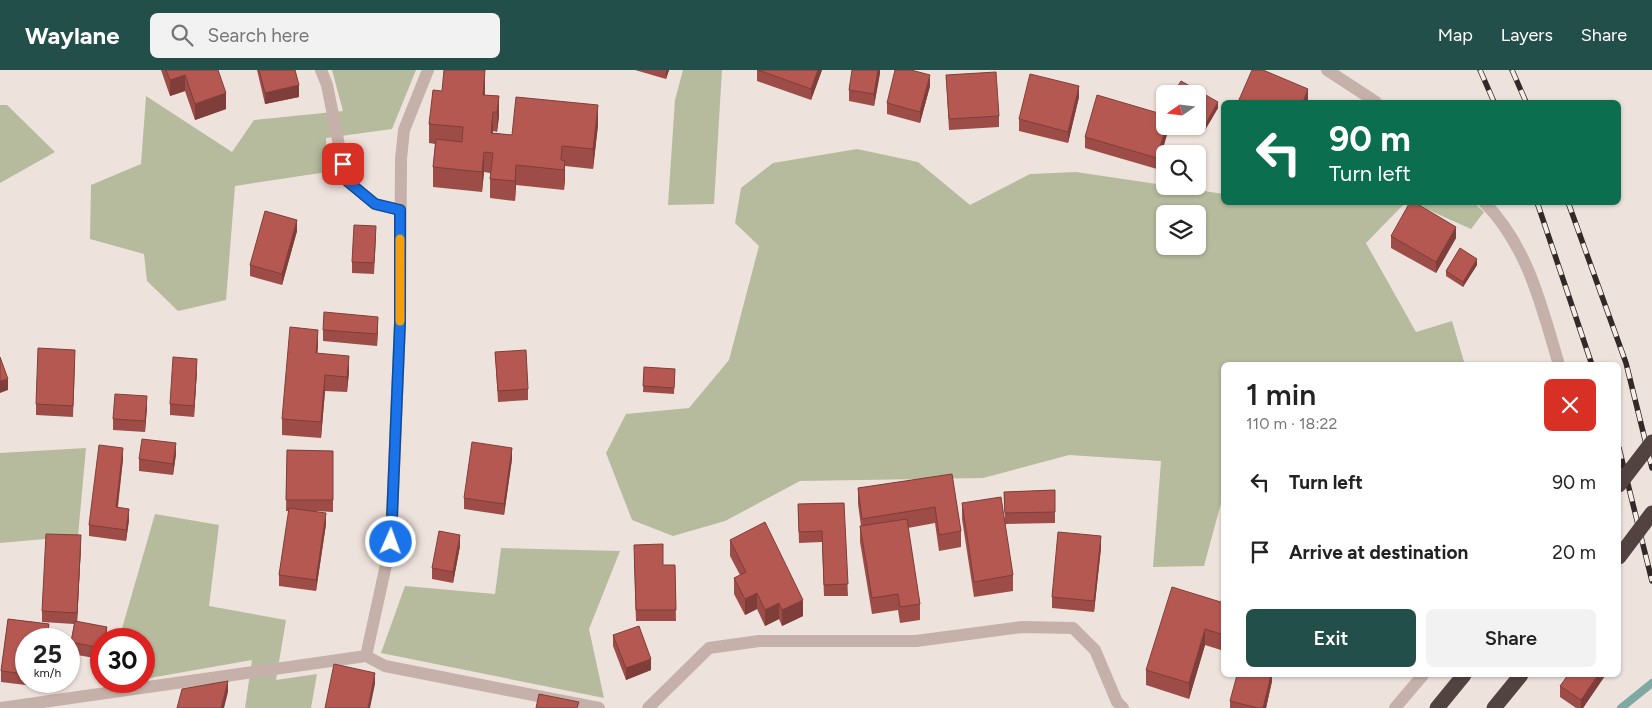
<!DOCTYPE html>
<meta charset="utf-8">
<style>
body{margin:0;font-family:Figtree,sans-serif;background:#f2f2f2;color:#222;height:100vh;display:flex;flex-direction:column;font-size:19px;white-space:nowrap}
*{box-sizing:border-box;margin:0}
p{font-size:16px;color:#767676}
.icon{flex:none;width:28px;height:28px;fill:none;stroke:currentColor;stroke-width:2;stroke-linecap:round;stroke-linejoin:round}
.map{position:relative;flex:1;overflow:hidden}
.drawer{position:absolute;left:1221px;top:292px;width:400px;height:315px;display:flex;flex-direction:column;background:#fff;border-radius:8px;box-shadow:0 1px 4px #0004}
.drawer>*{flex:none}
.top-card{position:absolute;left:1221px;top:30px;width:400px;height:105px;border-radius:8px;box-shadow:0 1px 4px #0004;background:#0b6e4f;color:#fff;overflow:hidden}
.needle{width:32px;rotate:256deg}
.tools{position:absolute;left:1156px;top:15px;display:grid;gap:10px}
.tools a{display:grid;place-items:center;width:50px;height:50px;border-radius:8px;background:#fff;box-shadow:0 1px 4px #0004;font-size:25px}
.speed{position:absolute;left:15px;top:558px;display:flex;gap:10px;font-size:25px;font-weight:700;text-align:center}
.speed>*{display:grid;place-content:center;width:65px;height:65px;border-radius:50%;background:#fff;box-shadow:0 1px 4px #0004;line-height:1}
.speed small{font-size:12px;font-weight:400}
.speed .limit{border:8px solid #d22;background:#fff;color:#111}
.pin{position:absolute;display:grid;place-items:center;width:42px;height:42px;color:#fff;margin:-21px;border-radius:10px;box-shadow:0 2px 8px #0006}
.me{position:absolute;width:55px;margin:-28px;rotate:2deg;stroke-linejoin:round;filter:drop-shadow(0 0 4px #0008)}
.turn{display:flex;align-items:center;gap:18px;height:105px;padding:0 25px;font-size:22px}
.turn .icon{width:65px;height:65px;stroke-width:2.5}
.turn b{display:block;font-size:35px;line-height:42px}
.round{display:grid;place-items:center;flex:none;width:52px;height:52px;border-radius:8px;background:#f2f2f2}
.summary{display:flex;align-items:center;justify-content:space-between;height:85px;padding:0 25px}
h1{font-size:30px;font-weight:600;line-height:38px}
.primary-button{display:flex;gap:10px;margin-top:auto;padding:10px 25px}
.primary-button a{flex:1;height:58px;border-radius:8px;background:#234f4a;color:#fff;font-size:20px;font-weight:600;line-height:58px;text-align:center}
.primary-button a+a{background:#f2f2f2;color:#222}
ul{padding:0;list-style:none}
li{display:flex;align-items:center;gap:15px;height:70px;padding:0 25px}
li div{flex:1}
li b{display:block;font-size:19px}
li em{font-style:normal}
header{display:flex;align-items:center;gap:30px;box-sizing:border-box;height:70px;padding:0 25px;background:#234f4a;color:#fff}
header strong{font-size:24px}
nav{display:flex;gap:28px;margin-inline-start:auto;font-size:18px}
.search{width:350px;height:45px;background:#f2f2f2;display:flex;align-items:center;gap:12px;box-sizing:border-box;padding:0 18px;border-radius:8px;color:#767676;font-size:19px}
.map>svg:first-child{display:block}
</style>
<header>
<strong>Waylane</strong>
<div class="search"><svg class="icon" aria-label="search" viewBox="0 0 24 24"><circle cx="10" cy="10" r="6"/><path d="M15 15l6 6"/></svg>Search here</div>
<nav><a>Map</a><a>Layers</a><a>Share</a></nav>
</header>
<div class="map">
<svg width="1652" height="638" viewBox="0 0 1652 638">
<rect width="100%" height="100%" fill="#eee2dc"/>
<!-- green -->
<path fill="#b6bb9e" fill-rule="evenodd" d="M332,0H416L392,59L326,68L327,102L235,116L226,230L178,241L147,211L144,184L90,169L91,115L141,94L146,26L232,82L254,50L343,41Z
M683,0H722L714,134L668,135L675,30Z
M0,35H7L55,82L0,113Z
M857,79L918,92L970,135L1030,104L1076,102L1224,124V132L1405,133L1366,173L1416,262L1452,251L1465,295H1224V432L1221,433L1204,496L1153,497L1161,391L1069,385L983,408L800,411L725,451L673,466L632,450L606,383L626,344L689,338L729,290L759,176L735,153L741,118L773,93ZM1165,144H1198V176H1165Z
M1413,133H1474L1484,142L1471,159Z
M86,378L78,466L0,473V383Z
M155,444L219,455L209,536L286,550L276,610L317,604L311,638H245L252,590L144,609V569H119Z
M501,478L620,481L589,559L604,628L381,583L405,516L495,524Z"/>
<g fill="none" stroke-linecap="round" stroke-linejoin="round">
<!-- stream -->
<path stroke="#7ea8a2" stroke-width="8" d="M1621,638L1652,613"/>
<!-- minor -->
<path stroke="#c5b1a9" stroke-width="12" d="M321,0L327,15L346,110L375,134L400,140
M1327,0L1376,32
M1484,132C1528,176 1542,238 1559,295
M366,586L391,472L400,253L401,89L404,60L428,0
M1,638L366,586L385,596L599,638
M648,638L709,578L759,571H916L1022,557L1073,558L1095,580L1117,632L1123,638
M1395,638L1423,605"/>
<!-- motorway -->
<path stroke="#534340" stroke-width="15" d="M1437,638L1464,605
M1494,638L1521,605"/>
<defs>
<path id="rail" d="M1480,0L1494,32
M1512,0L1526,32
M1537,132L1592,295
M1568,132L1626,293L1652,398
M1619,378L1652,511"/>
</defs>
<!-- rail casing -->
<use href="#rail" stroke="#332928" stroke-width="5.5"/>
<!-- rail -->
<use href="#rail" stroke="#f7ede7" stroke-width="4" stroke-dasharray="11" stroke-linecap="butt"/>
<!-- motorway-bridge -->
<path stroke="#534340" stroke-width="15" d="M1619,415L1652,372
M1619,487L1652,443"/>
</g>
<!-- wall -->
<path fill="#9d4c47" d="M161,0H218L226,39L195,50L185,21L170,26Z
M257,0H295L299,27L265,34Z
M635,0H669L666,9Z
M757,0H822L811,30L757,11Z
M880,0L874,36L849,31V20Z
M946,5L999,46V57L949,60Z
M930,16L920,53L887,44V33Z
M485,20V25L499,26V46L497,62L493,61V63L512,65L598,55L593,99L565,96L564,120L516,115L515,131L490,128V103L484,102L482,122L433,117V97L435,74L429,73V54L442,21Z
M1198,24L1218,38L1205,60L1198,56Z
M1079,27L1068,73L1019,61V49Z
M1169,56L1157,99L1085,78V67Z
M297,161L282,215L250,206V195Z
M1391,166L1456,168L1436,203L1391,178Z
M376,167L374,204L352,203V192Z
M1477,195L1463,217L1446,206V201Z
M378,258L377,276L323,271V260Z
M318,276L317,283L349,302L347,322L325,321L321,368L282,365V349Z
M495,282L528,319V330L498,332Z
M75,291L73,347L36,345V334Z
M644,297L675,305L674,324L643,322Z
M197,300L194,347L170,345V334Z
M147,337L145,362L113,360V349Z
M287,380L333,381V442L314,441L326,454L316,521L279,516V505L289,441H286Z
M176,384L173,405L139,401V389Z
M123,389L118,437L129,450L126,471L89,466V455Z
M512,389L504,445L464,439V428Z
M952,404L961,461V477L939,481L935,453L908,458L920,534V550L900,553L898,540L872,544L860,472V456H861L858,434V418Z
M1055,420V453L1005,454L1013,505V521L974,527L962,449V433L1005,453L1004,422Z
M844,433L848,526H824L822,472L799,473L798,434Z
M730,470L803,546L782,556L779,549L765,556L757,539L745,545L734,524V508L740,505L730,486Z
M81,476L77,552L107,557L106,569H101V589L71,584V572L74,554L42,552V541Z
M460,476L453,513L432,509V498Z
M1101,478L1094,542L1052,538V527Z
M634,486L663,495H675L676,551H636Z
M1224,533V581L1205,575L1189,629L1146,615V600Z
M8,549L49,554L48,569H26V611H43L42,617L1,612V601Z
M613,565L651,600L626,610L613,576Z
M1272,605V611L1266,638H1230V631Z
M1605,605L1583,638H1576L1560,627V616Z"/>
<!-- shaded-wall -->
<path fill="#7f3e39" d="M485,0V20L483,44V25Z
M666,0H669L666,9Z
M818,0H822L811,30V19Z
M878,0H880V4L874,36V24Z
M185,5V21L170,26V10Z
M930,5V16L920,53V42Z
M299,15V27L265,34V23Z
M1079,16V27L1068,73V62Z
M1308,19V32H1303Z
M226,23V39L195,50V34Z
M499,26V46L497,62V42Z
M1218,32V38L1205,60V55Z
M598,35V55L593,99V79Z
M493,42V61L491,83V63Z
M1166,56H1169V58L1157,99V88Z
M484,82V102L482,122V102Z
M565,91V111L564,120V100Z
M516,95V115L515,131V111Z
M297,150V161L282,215V204Z
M1456,157V168L1436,203V192Z
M1477,189V195L1463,217V212Z
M378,247V258L377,276V264Z
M318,260V276L316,299V283Z
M349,286V302L347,322V307Z
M197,289V300L194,347V336Z
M325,305V321L321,368V352Z
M8,309V320L0,323V311Z
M147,326V337L145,362V351Z
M176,373V384L173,405V394Z
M123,378V389L116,448V437Z
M512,378V389L504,445V434Z
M129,439V450L126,471V460Z
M326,443V454L316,521V510Z
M81,465V476L77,554V543Z
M460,465V476L453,513V502Z
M1101,466V478L1094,542V531Z
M757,523V539L745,545V529Z
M803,530V546L782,556V540Z
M779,533V549L765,556V540Z
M107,557L106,569H104Z
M1205,559V575L1189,629V613Z
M651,589V600L626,610V598Z
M375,603V614L370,638H368Z
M1271,605H1272V611L1266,638H1263Z
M1598,605H1605V606L1583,638H1581V630Z
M228,611V622L224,638H221Z"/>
<!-- building -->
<path fill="#b65852" stroke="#7f3e39" d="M166,0H218L226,23L195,34L185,5L170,10Z
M259,0H295L299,15L265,23Z
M444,0H485L483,25L499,26L497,42H493L491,63L512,65L516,27L598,35L593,79L562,76L561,90L565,91L564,100L516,95L515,111L490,109L493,83L484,82L482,102L433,97L436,69L462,72L463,57L429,54L433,20L442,21Z
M758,0H818L811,19Z
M852,0H878L874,24L849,20Z
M895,0H911L930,5L920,42L887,33Z
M1252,0H1263L1308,19L1303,32H1238Z
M996,2L999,46L949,49L946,5Z
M1030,4L1079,16L1068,62L1019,49Z
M1181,11L1218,32L1205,55L1198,50V24H1173Z
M1097,25L1165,45V56H1166L1157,88L1085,67Z
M1410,132H1414L1456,157L1436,192L1391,166Z
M265,141L297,150L282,204L250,195Z
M354,155L376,156L374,193L352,192Z
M1460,178L1477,189L1463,212L1446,201Z
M324,242L378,247L377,264L323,260Z
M290,257L318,260L316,283L349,286L347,307L325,305L321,352L282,349Z
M38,278L75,280L73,336L36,334Z
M526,280L528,319L498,321L495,282Z
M0,287L8,309L0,311Z
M173,287L197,289L194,336L170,334Z
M644,297L675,299L674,318L643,316Z
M115,324L147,326L145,351L113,349Z
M142,369L176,373L173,394L139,389Z
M472,372L512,378L504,434L464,428Z
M99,375L123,378L116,437L129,439L126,460L89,455Z
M287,380L333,381V430H286Z
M952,404L961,461L939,465L935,437L862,449L858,418Z
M1055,420V442L1005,443L1004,422Z
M1001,427L1013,505L974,512L962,433Z
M844,433L848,514L824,515L822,461L799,462L798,434Z
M289,438L326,443L316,510L279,505Z
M907,449L920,534L900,537L898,524L872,528L860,456Z
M765,452L803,530L782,540L779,533L765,540L757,523L745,529L734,508L746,502L730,470Z
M439,461L460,465L453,502L432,498Z
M1058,462L1101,466L1094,531L1052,527Z
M46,464L81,465L77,543L42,541Z
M663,474V495H675L676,540H636L634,475Z
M1172,517L1224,533V565L1205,559L1189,613L1146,600Z
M8,549L49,554L47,569H26V604L1,601Z
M75,551L107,557L104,569H101V578L71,572Z
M639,556L651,589L626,598L613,565Z
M334,594L375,603L368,638H325Z
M1237,605H1271L1263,638H1258L1230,631Z
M1568,605H1598L1581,630L1560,616Z
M228,611L221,638H177L182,619Z
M539,624L579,632L577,638H536Z"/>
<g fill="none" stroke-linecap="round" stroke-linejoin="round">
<defs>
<path id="route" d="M343,94L346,110L375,134L400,140V253L391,472"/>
</defs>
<!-- route casing -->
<use href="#route" stroke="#114b97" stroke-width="12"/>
<!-- route -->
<use href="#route" stroke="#1a73e8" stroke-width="9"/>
<!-- slow -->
<path stroke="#f59e0b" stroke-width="9" d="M400,169V251"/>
</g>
</svg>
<div class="tools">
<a><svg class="needle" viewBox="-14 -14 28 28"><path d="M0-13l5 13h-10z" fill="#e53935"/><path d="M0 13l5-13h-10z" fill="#767676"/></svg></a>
<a><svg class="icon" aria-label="search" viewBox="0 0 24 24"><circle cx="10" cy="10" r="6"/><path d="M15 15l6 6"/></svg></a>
<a><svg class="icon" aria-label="layers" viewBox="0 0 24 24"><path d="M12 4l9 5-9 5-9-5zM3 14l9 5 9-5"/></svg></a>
</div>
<div class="speed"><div>25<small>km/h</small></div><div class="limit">30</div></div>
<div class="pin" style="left:343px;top:94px;background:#d93025"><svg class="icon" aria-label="arrive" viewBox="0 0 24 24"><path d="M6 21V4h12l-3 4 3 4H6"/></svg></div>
<svg class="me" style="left:391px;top:472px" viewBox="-20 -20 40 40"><circle r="17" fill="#1a73e8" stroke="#fff" stroke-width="3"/><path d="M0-11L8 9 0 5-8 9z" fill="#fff"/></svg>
<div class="top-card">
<div class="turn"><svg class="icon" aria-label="left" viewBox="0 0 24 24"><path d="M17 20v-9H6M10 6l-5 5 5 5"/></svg><div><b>90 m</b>Turn left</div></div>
</div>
<section class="drawer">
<div class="summary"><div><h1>1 min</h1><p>110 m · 18:22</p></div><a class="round" style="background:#d93025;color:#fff"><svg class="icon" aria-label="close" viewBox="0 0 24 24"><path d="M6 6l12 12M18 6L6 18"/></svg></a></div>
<ul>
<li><svg class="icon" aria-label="left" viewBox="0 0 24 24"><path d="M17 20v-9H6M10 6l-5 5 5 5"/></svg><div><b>Turn left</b></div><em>90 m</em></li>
<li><svg class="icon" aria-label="arrive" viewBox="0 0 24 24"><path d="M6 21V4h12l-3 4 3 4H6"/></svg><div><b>Arrive at destination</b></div><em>20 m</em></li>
</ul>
<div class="primary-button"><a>Exit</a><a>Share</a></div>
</section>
</div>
